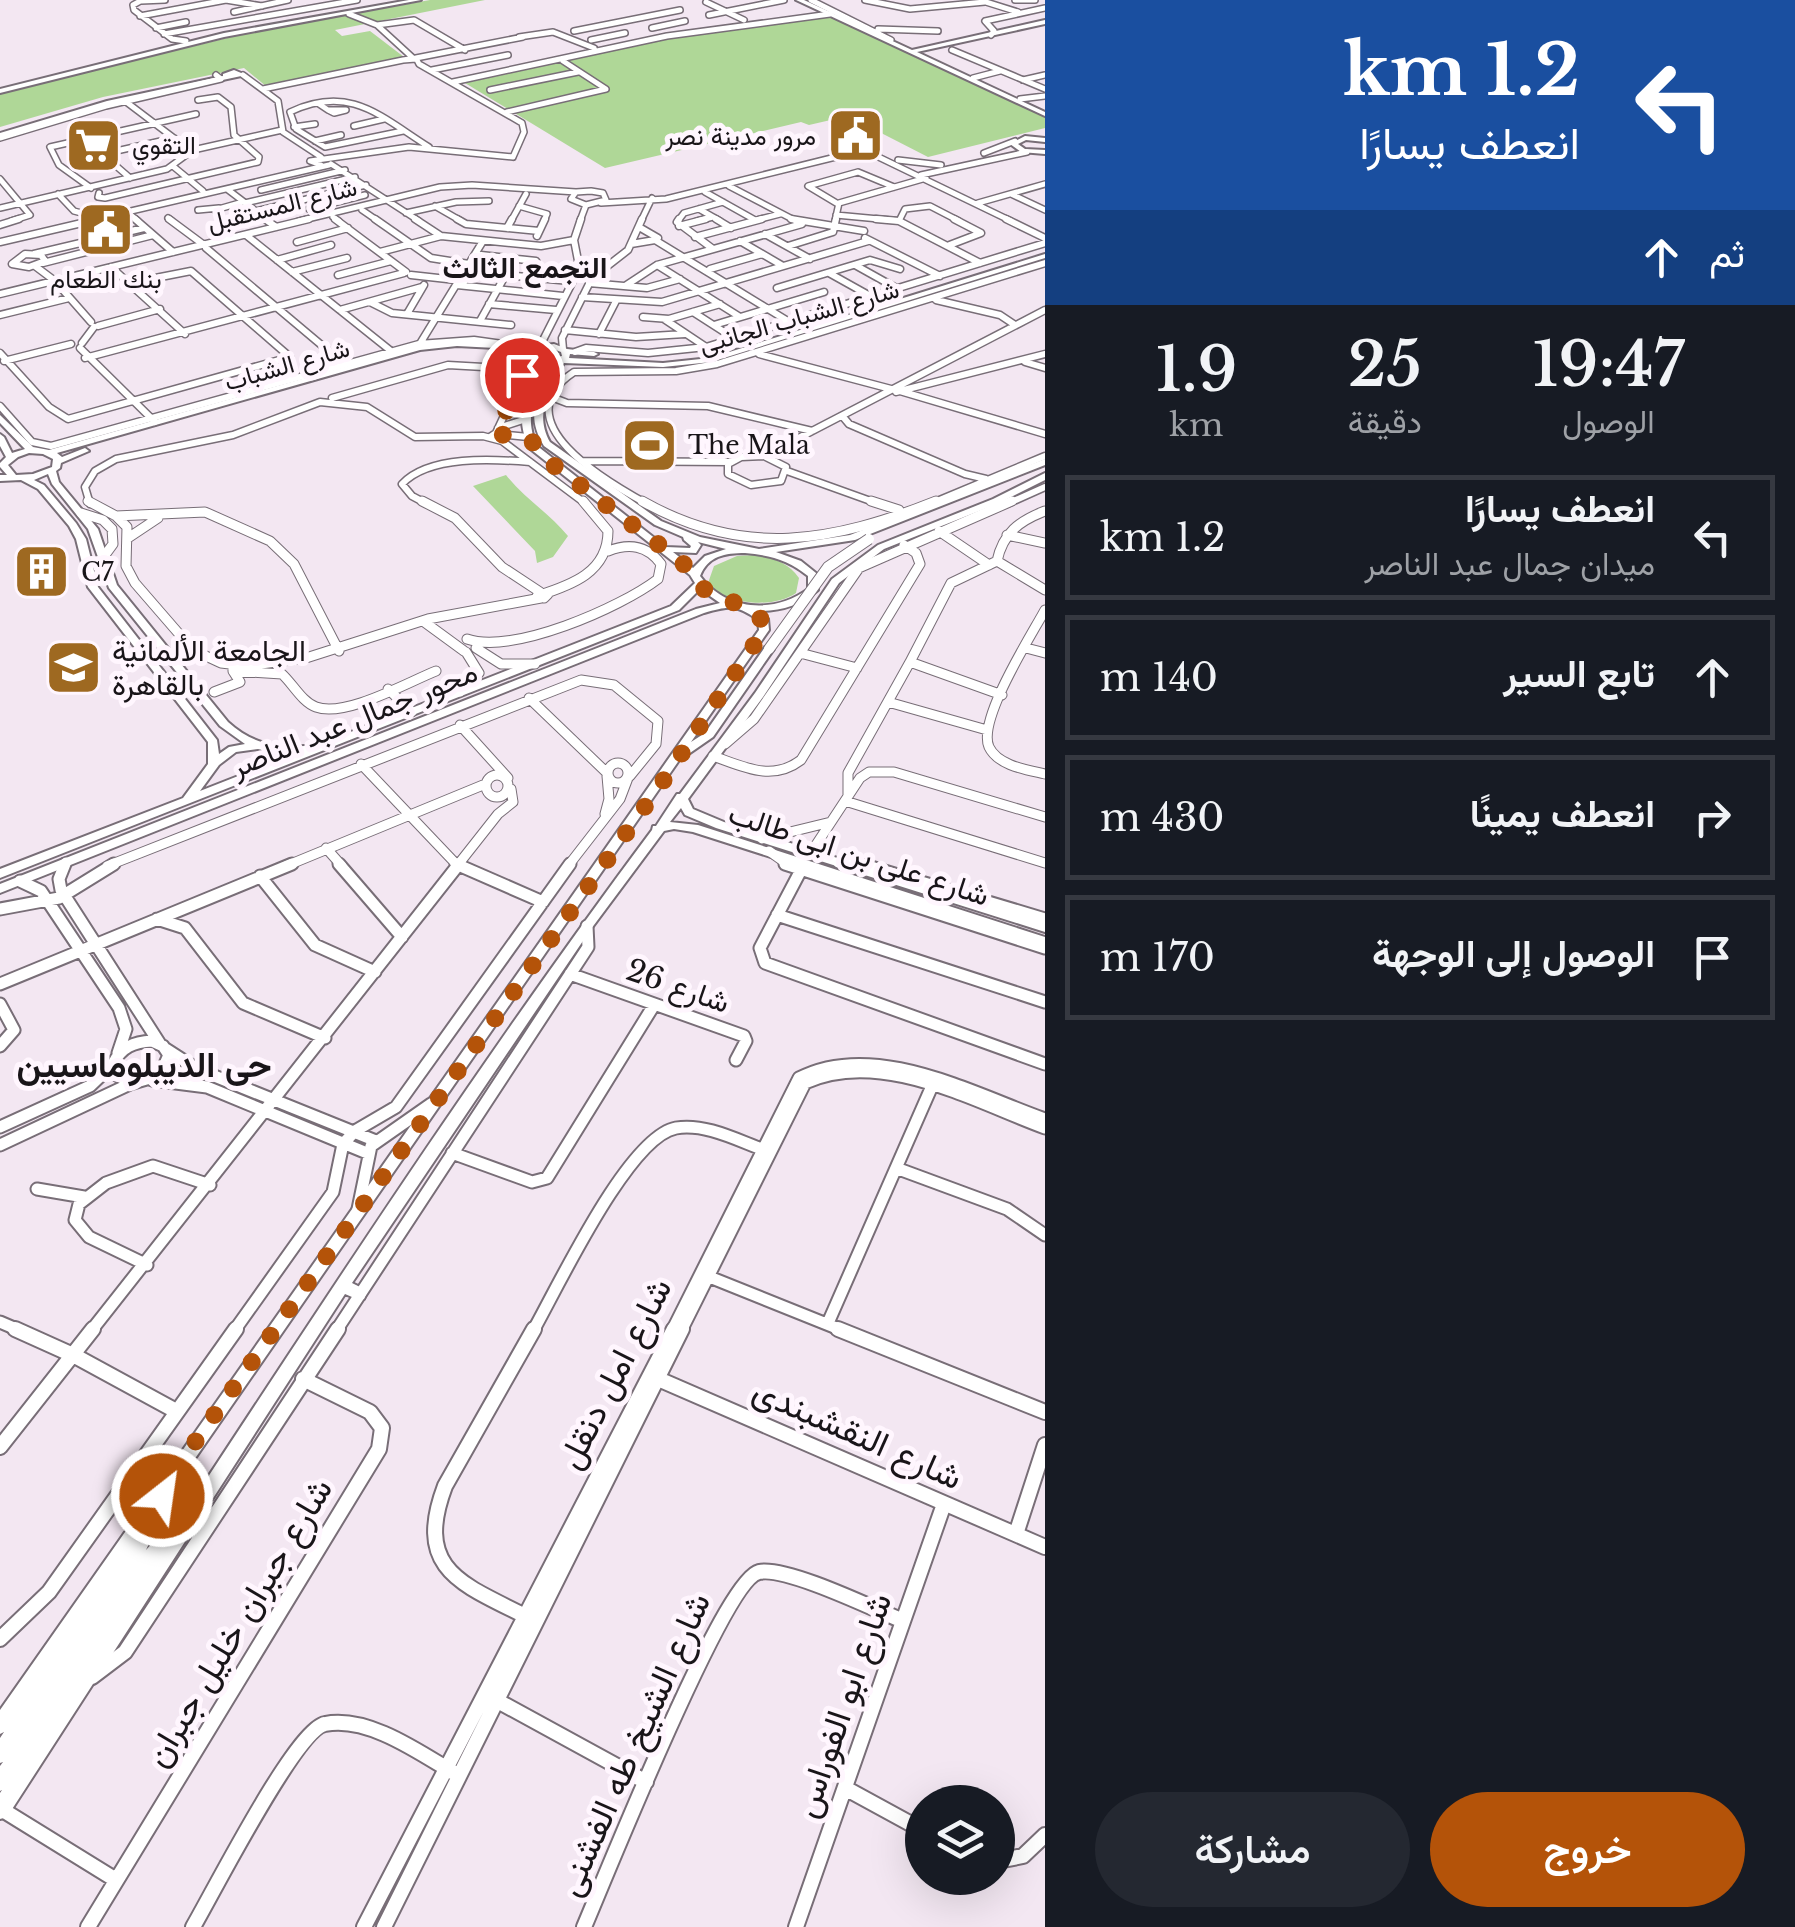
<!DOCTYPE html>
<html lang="ar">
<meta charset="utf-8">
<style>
body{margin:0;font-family:"Libre Baskerville",Vazirmatn,serif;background:#242831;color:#f1f3f6;direction:rtl;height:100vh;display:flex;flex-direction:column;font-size:38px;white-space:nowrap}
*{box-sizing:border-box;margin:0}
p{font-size:32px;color:#9ea1a6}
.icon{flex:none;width:55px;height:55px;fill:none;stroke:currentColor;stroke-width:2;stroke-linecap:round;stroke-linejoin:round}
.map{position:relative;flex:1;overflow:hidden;direction:ltr}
.details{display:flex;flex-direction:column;background:#171b24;width:750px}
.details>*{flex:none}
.guide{background:#1a4fa0;color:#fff;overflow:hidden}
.controls{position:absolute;left:905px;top:1785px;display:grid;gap:20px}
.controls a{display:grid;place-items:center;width:110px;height:110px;border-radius:50%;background:#171b24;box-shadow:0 10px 40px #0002;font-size:50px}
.pin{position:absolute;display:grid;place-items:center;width:85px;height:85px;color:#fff;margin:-42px;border:5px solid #fff;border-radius:50%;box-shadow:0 2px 10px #0007}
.me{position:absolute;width:110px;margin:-55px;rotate:30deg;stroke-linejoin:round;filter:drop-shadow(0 0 8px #0008)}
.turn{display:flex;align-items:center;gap:35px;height:210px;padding:0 50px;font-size:45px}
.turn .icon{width:130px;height:130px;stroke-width:2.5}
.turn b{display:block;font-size:70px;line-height:85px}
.then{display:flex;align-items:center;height:95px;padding:0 50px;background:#0003;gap:20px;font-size:38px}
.eta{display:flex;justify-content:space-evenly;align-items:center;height:170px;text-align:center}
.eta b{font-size:60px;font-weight:600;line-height:70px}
.button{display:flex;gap:20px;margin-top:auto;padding:20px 50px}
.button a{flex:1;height:115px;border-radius:60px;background:#b45309;color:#fff;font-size:40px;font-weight:600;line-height:115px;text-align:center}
.button a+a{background:#242831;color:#f1f3f6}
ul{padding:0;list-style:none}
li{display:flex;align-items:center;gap:30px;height:125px;margin:0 20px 15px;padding:0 30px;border:5px solid #363941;border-radius:0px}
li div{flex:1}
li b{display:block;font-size:38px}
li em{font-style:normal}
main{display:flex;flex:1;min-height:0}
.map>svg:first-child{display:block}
</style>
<main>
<section class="details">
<div class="guide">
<div class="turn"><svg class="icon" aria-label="left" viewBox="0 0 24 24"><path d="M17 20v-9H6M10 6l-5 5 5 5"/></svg><div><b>1.2 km</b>انعطف يسارًا</div></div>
<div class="then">ثم<svg class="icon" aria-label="ahead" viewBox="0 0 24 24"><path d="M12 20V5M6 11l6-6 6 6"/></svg></div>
</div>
<div class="eta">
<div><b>19:47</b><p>الوصول</p></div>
<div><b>25</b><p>دقيقة</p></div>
<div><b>1.9</b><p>km</p></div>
</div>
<ul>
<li><svg class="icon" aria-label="left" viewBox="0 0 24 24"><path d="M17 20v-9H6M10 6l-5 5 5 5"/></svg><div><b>انعطف يسارًا</b><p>ميدان جمال عبد الناصر</p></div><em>1.2 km</em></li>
<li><svg class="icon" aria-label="ahead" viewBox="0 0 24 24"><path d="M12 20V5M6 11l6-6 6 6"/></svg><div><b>تابع السير</b></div><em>140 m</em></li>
<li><svg class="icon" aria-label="right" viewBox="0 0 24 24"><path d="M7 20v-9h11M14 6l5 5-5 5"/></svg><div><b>انعطف يمينًا</b></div><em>430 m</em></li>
<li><svg class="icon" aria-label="arrive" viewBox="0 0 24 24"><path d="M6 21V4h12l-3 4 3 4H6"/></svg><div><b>الوصول إلى الوجهة</b></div><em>170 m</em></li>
</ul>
<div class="button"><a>خروج</a><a>مشاركة</a></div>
</section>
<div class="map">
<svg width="1045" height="1927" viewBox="0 0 1045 1927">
<rect width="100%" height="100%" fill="#f3e7f2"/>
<!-- green -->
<path fill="#afd797" d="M430,0H485L335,30L342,36L370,31L404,57L267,87L244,68L103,97L0,127V93L252,32Z
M830,16L1045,116V128L928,157L848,116L809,125L801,122L605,168L465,83L675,37Z
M506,475C524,498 549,513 568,536L553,557L537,563L535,551L473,486Z
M753,555C772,558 787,561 799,578L796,593C773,609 726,605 708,583L714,566L737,556Z"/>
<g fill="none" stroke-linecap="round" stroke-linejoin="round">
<defs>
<path id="minor-far4" d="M142,0L133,5L134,10L172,39L186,41
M811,0L891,40
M865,0L910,9L985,2
M1015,0H1035
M141,1L165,0
M706,2L744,20
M986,2L1018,12
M234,12L288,0
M349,14L377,25
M709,15L784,0
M140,16L226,0L262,6
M156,28L186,22
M652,28L685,21
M878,29L938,31
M574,31L680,10
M164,34L357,0
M991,35L994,31L985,21L1045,8
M519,37L553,32L594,48
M591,40L625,33
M952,50L1045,89
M413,58L377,25L414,20L465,50
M416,58L523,37
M416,59L403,60L416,58L419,64L522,123L524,132L513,157
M432,70L508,55
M243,75L278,101L283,132L321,157
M973,78L1000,71
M1023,80L1045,75
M453,82L667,36L830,14
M263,89L403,60
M490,90L578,72
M1020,99L1045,96
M125,101L191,151
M319,104L328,110
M328,110H346L334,113Z
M507,112L606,89L563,61
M354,126L384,119
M294,127L315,124
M403,131L325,147L296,129L290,112C350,84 380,116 429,147
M0,138L106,106L221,79L216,75
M84,138L130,178
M315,141L341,135
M984,153L1015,141
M103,154L174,138
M898,160L941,165
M331,164L419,221
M321,165L310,161L409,147L513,157
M174,167L203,191
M921,175L1027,152
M0,179L30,215L11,221
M729,186L796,221
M91,188L59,165L50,147L196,114
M227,189L269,221
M261,190L345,170
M591,191L603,193L606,200L586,205L571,199L576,192Z
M705,192L755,220
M99,193L98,197L105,198L258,162L259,157L234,135L231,107L218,97L198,100
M58,194L74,211L96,217
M1011,194L1045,210
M245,203L355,177
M601,203L666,199L864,150L1011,221
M978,203L1045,184
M838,204L808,186L858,172L894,187
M435,206L461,221
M519,206L547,214L544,221
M0,208L167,169L193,150L282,130
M309,209L365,195
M699,209L720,221
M198,210L219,208
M215,210L243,202
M362,210L378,221
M256,211L366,185
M127,212L138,221
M406,213L456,202L489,201
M836,215L900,221
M333,217L339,221
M168,218L172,221
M88,221L329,165
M299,221L440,187L472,185L576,192
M511,221L526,194
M580,221L586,205
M641,221L652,198
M678,221L684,213L723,202
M697,221L713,217
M753,221L780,214
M835,221L839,203L926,178
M899,221L905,209L930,206L959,221"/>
<path id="minor-far3" d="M135,219L173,252
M169,219L204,245
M265,219L276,227
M335,219L406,272
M375,219L431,258L469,264
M415,219L441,236L541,246L574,240
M457,219L466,224L539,231
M679,219L677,222L713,249
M716,219L731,228
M791,219L864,231
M876,219L899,221L980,263
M1006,219L1045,238
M0,225L19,219
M679,226L706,219
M639,227L658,238
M507,228L512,219
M765,234L810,259
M246,235L391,351
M537,236L545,219
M695,237L762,219
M865,238L940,276
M740,241L783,266
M0,242L99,219
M297,242L348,228
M631,244L655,240L791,323
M788,246L833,232L836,219
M947,246L981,233L954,219
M206,248L344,364
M380,252L441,236
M25,254L41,255L45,261L29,267L12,264Z
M34,254L144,228
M481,255L536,261L540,268L536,278
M277,260L331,245
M43,263L153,235
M657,265L740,317
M855,265L898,289
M35,266L55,281L91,322
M111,267L185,334
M710,269L762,254
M580,271L574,240L581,219
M292,272L347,258
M829,273L872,297
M338,275L391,261
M411,275L465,281
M505,275L570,281
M596,275L628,250L642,219
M589,283L647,288L680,279
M457,285L563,296
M625,286L657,265L802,224
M777,288L870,260L900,269
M0,294L309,219
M582,297L662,302L868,241
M936,300L1000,315L1015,325
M370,302L392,313L511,325
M489,304L556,310
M340,310L422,287
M693,312L735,339
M407,314L424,285
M0,315L69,298
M643,317L669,319L720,304
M664,319L706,347
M480,321L515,258
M714,325L824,292
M98,326L160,309
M565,330L636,337L685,334
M599,334L616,301
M421,342L483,241
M82,343L94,327
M80,348L155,422
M539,348L575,277
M563,349L562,338L591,280
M575,352L586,348L648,353L706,347L1045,243
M0,353L49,407L68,419L290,357L191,271L130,283
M759,354L891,389
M85,358L404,273
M4,361L71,344
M1025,362L1045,368
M900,391L1045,434
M896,392L1045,354
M332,398L448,365L520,369L523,375L496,433L490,437
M554,398L567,403L708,406L812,431
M0,406L32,442L51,446L419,344L474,340L530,348
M844,418L849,424L965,474L986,479
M498,428L523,420
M497,434L528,437
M764,456L1045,310
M764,456L786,467L781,481L751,485L728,474V464L741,457Z
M582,461L731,462
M787,471L879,504
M90,504L85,487L95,471L116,459L233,435L320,402L367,407L415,437L483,436L502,441L586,504
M427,504L412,496L402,484C429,455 493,459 530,462
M647,504C607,482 500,421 574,372L676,371L717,364L1045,263
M930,504L1045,456
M1007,504L1045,487"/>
<path id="minor-far2" d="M88,501L116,516L127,527L126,566L135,583L193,650L221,663L247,666L306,658L428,619L541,598
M422,501L455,518L502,567L540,592
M642,501C744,559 833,542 936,501
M871,501L899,510
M81,513L103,520L112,529L113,544L102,559
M116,516L205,512L270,541L294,564L339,651
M939,531L989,565
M1007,535L1045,543
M128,538L158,518
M997,561L951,583L910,662L1002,695
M997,561C1003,533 1019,521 1045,511
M997,561L1045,590
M548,594L544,598L537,596C572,585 608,572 608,531L583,501
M1045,610C1031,636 977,720 989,747C998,766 1028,770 1045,774
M423,621L464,651
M467,639C512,655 620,608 658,579L661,564C647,545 629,543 608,551
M476,648L501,664H535
M1026,648L1045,653
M800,653L857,668
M233,663V671L282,674C293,684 302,702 316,707C345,718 408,682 436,671
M388,689L412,712
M214,692L240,682L233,671
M460,692L479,673L466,652
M529,698L606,772
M888,702L987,730
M460,725L508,778
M725,744L754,719L859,568L1012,501
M713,756C744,767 772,782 801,760L920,564L916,553L904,545
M608 773a10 10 0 1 1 20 0a10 10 0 1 1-20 0Z
M361,764L458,866
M486 786a11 11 0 1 1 22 0a11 11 0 1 1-22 0Z
M848,796V773L910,662
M845,801L1045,863
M605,814L609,799L607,776
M762,839L831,822
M326,848L342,866
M769,851L790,866
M810,854L860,778L869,772H894L1045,817
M838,863L845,859L869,866
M64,866L66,862
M107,866L581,680L614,685L658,721L656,744L630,776
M286,866L483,785
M457,866L498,814L513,802L511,789
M568,866L620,799L628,778"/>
<path id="minor-far1" d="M65,864L59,879L61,890L160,1044
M339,864L402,937
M456,864L543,902
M785,864L1045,948
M861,864L1045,919
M801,870L760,948L765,963L1045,1064
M260,876L315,945L375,972
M20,881L41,891L119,1008L126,1029L118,1053
M0,909L59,898L114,864
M777,915L1045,1002
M157,919L185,928L243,1003L325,1038
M570,974L744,1036L746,1041L736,1060
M0,984L292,864
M0,1004L14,1030L0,1046
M152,1041L163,1046L169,1055L160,1075L133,1083L118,1076L113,1064C121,1047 134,1042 152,1041Z
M166,1049L197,1069L376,1141
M152,1080L207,1087L367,1153
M0,1127L90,1086L113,1064
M0,1145L130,1084
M452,1153L532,1182L547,1178L654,1005
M896,1168L1007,1209L1045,1235
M37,1189L84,1197
M358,1209L371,1146L431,1104
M147,1265L89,1237L75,1220L79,1204L106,1183L153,1166L210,1185
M707,1276L844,1331
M0,1322L21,1331
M828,1323L932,1086
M91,1331L459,864
M234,1331L333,1192L343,1144L355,1131L396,1107L570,864
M336,1331L588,947L587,926
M533,1331C558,1287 628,1137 676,1128C705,1123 737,1140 764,1150
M672,1331L799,1078C874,1039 972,1093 1045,1119
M681,1331L805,1083C880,1048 974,1102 1045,1128"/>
<path id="minor" d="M15,1329L75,1356L176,1411
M838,1329L1045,1412
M656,1378L1045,1547
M0,1447L93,1329
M1016,1534L1045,1445
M529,1618C463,1584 413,1571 445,1486L534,1329
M0,1639L49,1592L236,1329
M92,1677L125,1652L338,1329
M496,1700L646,1782
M845,1788L922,1830
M1,1809L116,1880
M998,1861L1023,1856L1045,1835
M88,1927L379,1449L382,1428L370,1412L303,1379
M193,1927C213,1893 296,1729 325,1724C369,1715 423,1755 459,1776
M364,1927L674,1329
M384,1927L682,1329
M584,1927C605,1878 724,1580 759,1572C786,1566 874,1609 903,1621
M796,1927L944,1504"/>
<path id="major" d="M409,0H421L224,37L0,93V89L224,33Z
M796,0H804L912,50L1045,20V24L917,52L1045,112V116Z
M234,70L246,75L110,104L0,137V133L107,101L223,76V74Z
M1025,136L1045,138V142L1026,140L1018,144L1025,149L1045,150V154L1021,152L1010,144Z
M1045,254V258L711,362L663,367L564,363C549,389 534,414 550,442L661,521L700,537L759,549L850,535L1045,459V465L855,540L776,552L801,561L816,573L818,590C801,605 782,611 759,611L768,619L769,630L691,742L705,733L765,647L769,646L774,649L713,737L687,755L682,756L169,1496L170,1498L146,1550L180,1513L185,1512C336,1282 487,1051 652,830L653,826H656L677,794H680L755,693L832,579L878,545L993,499L1045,473V480L999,503L884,549L839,583L763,697L688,799L693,809L724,822L1045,924V932L716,828L685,815L681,808L670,822L698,825L1045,937V945L693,832L674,829L664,831L591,929L352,1283L364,1289L366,1294L364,1299L359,1300L345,1294L7,1817L0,1819V1793L2,1790L0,1791V1766L3,1762L0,1763V1738L4,1732L0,1734V1710L759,630L758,620C736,604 729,606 704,613L0,893V884L696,609L720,603L700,589L679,610L0,878V869L183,798L208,764V742L88,587L76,539L69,526L38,489L21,480L0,481V475H7L0,467V463L6,457L0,446V434L4,437L12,453L25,449L0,423V415L33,447L49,450L419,346L457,342L538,346L554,344L567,349L594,352L598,354L594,356L570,354L569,358L663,363L710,358ZM457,346L533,350L530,355L510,353L506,355L510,357L532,360C536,397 510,405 529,448L690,575L695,583L671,606L310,748L305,746C274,748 251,743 228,722L117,585L98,529L59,482L56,471L60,468L61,463L89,451L85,448L62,457L57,453L420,350ZM553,349L561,352L562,356L550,359L538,355L541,350ZM540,361L550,364L555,363C538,393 524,413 544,446L655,525L683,537L684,540L691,546L690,548L666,547L536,445C521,404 544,396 540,361ZM29,453L43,454L53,459L52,467L33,474L16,475L8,465L18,457ZM48,474L52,484L88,529L109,588L220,726L245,744L229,747L219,754L217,740L98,587L86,539L76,523L44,485L34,480ZM698,542L726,549L705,556L693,568L673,552L696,553L701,545ZM745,553C769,555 789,560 808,576V589C774,614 726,611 700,576C708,556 725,553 745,553ZM258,749L271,752L297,753L200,791L219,765L236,752Z"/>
</defs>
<!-- minor-far4 casing -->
<use href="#minor-far4" stroke="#786e77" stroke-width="8"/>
<!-- minor-far3 casing -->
<use href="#minor-far3" stroke="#786e77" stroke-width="9"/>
<!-- minor-far2 casing -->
<use href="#minor-far2" stroke="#786e77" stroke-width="11"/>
<!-- minor-far1 casing -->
<use href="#minor-far1" stroke="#786e77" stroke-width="15"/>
<!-- minor casing -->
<use href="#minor" stroke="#786e77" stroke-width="18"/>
<!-- major casing -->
<use href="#major" stroke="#786e77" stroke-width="4"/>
<!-- minor-far4 -->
<use href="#minor-far4" stroke="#fff" stroke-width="5"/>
<!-- minor-far3 -->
<use href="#minor-far3" stroke="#fff" stroke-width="6"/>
<!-- minor-far2 -->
<use href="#minor-far2" stroke="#fff" stroke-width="9"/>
<!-- minor-far1 -->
<use href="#minor-far1" stroke="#fff" stroke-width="11"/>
<!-- minor -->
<use href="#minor" stroke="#fff" stroke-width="14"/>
<!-- major -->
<use href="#major" fill="#fff" fill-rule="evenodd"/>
<defs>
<path id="major-bridge" d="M769,649L828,567L869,539"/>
</defs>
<!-- major-bridge casing -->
<use href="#major-bridge" stroke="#786e77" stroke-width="12" stroke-linecap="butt"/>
<!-- major-bridge -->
<use href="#major-bridge" stroke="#fff" stroke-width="10"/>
</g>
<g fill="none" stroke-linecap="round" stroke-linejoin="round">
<!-- route -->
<path stroke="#b45309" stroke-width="18" stroke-dasharray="0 32.4" d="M162,1496L164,1486L668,774L766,627L756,612L705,590L682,562L552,464L528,437L496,434L522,375"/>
</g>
<!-- icons -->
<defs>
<symbol id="civic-square" viewBox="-11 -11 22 22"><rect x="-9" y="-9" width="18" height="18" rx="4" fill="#9e6921" stroke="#fff6fe"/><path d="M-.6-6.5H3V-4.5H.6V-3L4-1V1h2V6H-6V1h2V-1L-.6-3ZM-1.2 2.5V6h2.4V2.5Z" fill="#fff"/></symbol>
<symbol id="supermarket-square" viewBox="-11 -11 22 22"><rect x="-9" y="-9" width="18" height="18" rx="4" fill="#9e6921" stroke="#fff6fe"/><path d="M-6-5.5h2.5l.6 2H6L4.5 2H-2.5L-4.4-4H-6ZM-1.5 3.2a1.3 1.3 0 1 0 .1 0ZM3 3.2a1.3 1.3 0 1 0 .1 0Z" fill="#fff"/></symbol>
<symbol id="stadium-square" viewBox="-11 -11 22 22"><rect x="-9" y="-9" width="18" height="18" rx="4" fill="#9e6921" stroke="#fff6fe"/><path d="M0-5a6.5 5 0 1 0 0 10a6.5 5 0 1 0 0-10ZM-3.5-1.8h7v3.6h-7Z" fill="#fff"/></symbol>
<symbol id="building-square" viewBox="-11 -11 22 22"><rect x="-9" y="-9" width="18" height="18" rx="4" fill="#9e6921" stroke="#fff6fe"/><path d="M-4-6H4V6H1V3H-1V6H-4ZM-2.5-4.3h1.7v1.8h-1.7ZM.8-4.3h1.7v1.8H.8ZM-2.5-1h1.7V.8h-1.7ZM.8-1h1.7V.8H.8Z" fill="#fff"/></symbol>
<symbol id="university-square" viewBox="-11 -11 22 22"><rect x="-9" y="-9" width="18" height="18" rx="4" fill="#9e6921" stroke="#fff6fe"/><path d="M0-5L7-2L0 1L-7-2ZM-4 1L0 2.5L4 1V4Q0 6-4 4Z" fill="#fff"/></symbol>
</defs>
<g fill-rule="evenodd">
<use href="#civic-square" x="824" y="104" width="63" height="63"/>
<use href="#supermarket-square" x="62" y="114" width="63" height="63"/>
<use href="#civic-square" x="74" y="198" width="63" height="63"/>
<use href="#stadium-square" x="618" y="414" width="63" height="63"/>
<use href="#building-square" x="10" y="540" width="63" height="63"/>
<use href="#university-square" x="42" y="636" width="63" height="63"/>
</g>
<g text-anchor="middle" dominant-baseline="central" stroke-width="10" stroke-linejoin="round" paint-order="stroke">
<!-- far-poi labels -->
<g font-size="25" fill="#191519" stroke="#fff6fe" text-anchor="start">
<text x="816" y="136" text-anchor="end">مرور مدينة نصر</text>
<text x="132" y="145">التقوي</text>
<text x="106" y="279" text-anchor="middle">بنك الطعام</text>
<text x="688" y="445">The Mala</text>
<text x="81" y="572">C7</text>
</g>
<!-- far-street labels -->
<g font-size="25" fill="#191519" stroke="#fff6fe">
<text transform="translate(282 205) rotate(-14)">شارع المستقبل</text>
<text transform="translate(799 317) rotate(-16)">شارع الشباب الجانبى</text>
<text transform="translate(287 365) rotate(-16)">شارع الشباب</text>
</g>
<!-- far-quarter labels -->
<g font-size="30" font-weight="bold" fill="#191519" stroke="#fff6fe">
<text x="525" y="267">التجمع الثالث</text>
</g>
<!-- poi labels -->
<g font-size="30" fill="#191519" stroke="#fff6fe" text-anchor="start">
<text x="112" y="650">الجامعة الألمانية<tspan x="112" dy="34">بالقاهرة</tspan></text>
</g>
<!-- street labels -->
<g font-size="30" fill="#191519" stroke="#fff6fe">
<text transform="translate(354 719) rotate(-22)">محور جمال عبد الناصر</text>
<text transform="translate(859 854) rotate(18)">شارع على بن ابى طالب</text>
<text transform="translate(678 986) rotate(19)">شارع 26</text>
</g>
<!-- quarter labels -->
<g font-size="35" font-weight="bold" fill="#191519" stroke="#fff6fe">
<text x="144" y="1064">حى الديبلوماسيين</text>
</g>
<!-- near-street labels -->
<g font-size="35" fill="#191519" stroke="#fff6fe">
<text transform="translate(614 1373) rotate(-63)">شارع امل دنقل</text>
<text transform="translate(858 1433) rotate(24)">شارع النقشبندى</text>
<text transform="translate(238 1622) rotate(-59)">شارع جبران خليل جبران</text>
<text transform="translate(842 1705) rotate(-71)">شارع ابو الفوراس</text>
<text transform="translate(633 1744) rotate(-66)">شارع الشيخ طه الفشنى</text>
</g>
</g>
</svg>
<div class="controls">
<a><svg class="icon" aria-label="layers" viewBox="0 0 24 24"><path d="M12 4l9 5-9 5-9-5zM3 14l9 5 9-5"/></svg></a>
</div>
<div class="pin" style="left:522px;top:375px;background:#d93025"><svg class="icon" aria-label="arrive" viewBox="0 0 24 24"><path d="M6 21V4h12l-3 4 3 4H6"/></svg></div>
<svg class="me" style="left:162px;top:1496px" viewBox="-20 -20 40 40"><circle r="17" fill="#b45309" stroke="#fff" stroke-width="3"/><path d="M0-11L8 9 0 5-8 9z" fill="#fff"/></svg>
</div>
</main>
